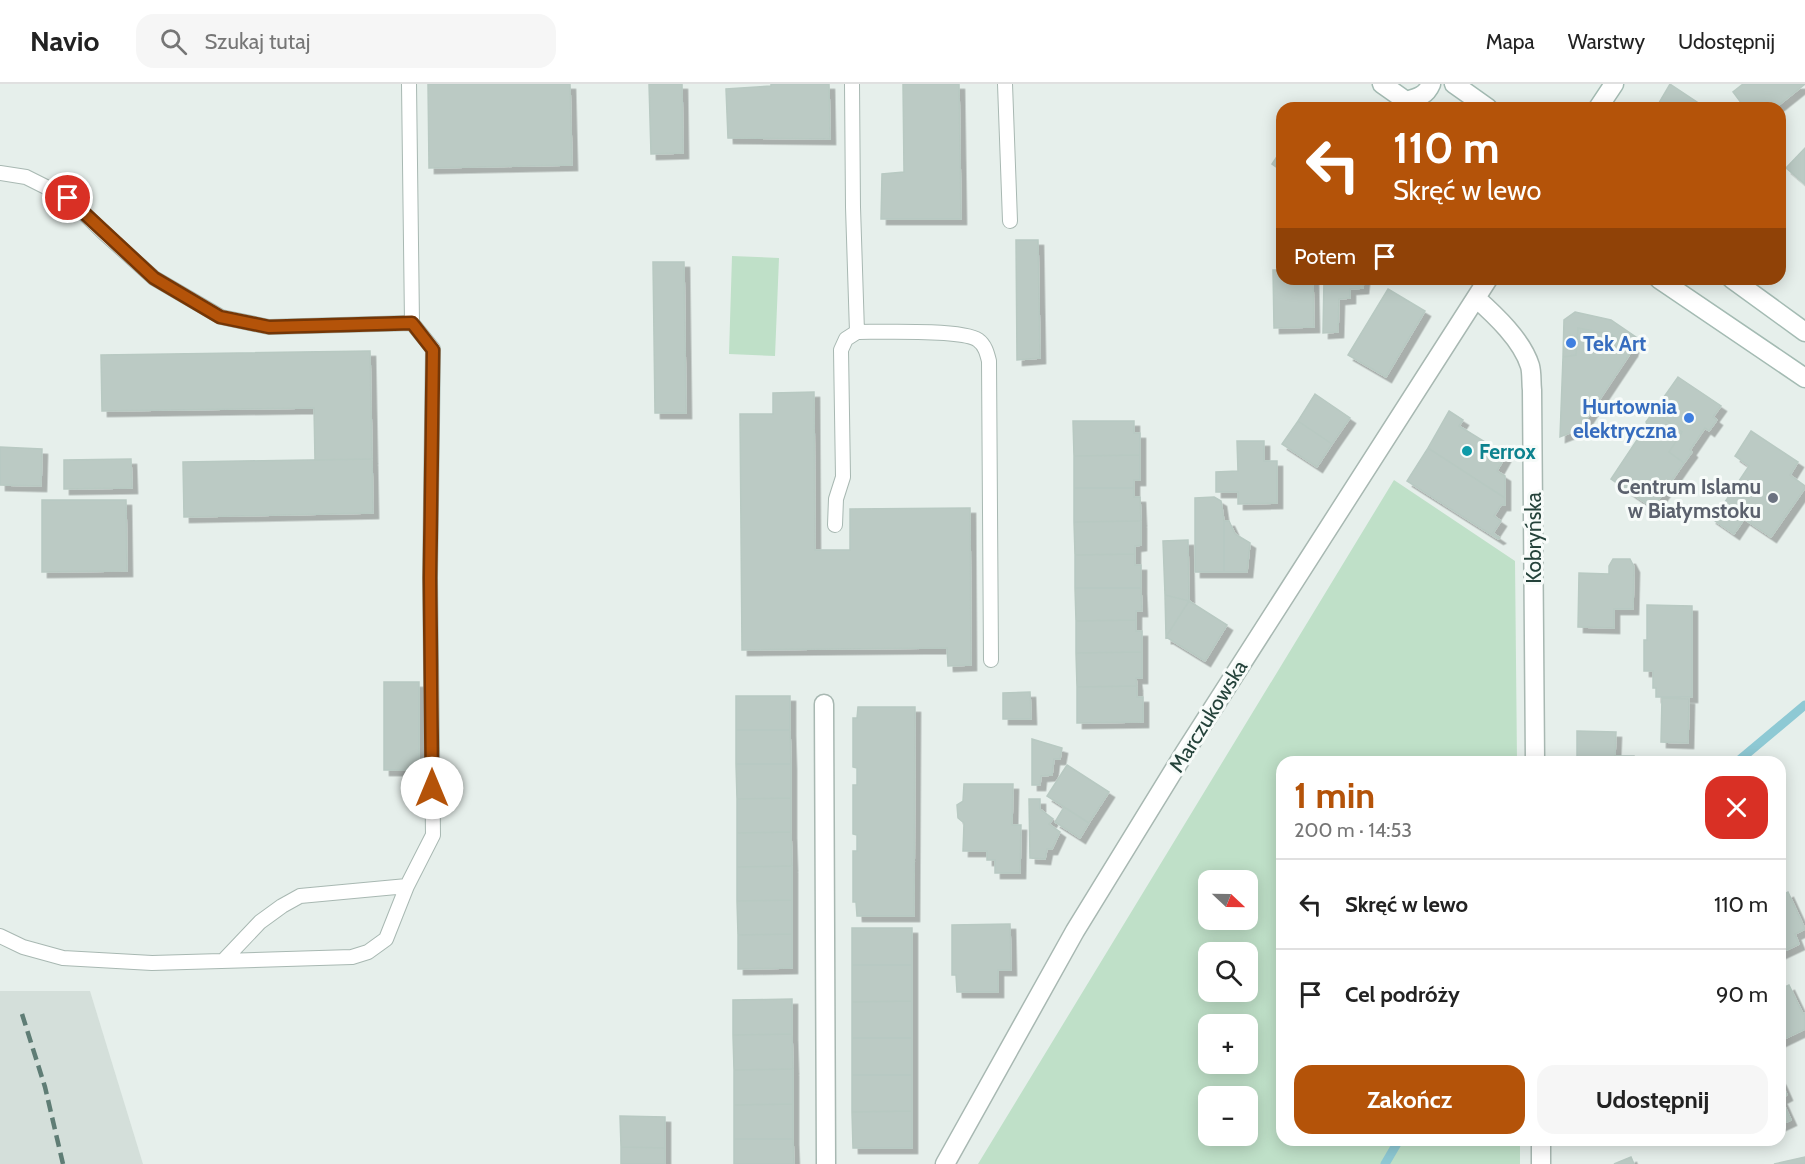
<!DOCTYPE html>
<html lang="pl">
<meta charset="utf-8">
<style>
body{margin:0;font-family:Cabin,sans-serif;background:#f6f6f6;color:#222;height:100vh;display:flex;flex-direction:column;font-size:22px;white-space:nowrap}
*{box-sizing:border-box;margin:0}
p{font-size:20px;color:#767676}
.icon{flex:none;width:33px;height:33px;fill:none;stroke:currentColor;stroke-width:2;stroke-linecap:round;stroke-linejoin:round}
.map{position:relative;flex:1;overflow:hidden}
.side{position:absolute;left:1276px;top:672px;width:510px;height:390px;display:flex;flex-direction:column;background:#fff;border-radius:18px;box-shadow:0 3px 15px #0003}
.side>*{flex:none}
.hud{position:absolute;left:1276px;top:18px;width:510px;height:183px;border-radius:18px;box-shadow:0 3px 15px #0003;background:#b45309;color:#fff;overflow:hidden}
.needle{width:39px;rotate:112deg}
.tools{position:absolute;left:1198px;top:786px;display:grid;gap:12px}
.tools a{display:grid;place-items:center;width:60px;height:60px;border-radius:12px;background:#fff;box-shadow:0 3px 15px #0003;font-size:30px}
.pin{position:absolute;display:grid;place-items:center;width:51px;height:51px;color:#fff;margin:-26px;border:3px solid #fff;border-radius:50%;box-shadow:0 2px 6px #0007}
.me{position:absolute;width:66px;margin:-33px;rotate:0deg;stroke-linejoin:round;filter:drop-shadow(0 0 4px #0008)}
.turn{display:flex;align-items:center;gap:21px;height:126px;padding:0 18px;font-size:27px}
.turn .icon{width:78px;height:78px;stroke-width:2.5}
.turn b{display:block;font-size:42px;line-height:51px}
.then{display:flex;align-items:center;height:57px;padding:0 18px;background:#0003;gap:12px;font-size:22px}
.round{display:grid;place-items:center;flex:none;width:63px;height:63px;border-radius:18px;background:#f6f6f6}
.overview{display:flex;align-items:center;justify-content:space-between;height:102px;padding:0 18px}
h1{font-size:36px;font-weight:700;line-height:45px;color:#b45309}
.primary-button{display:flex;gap:12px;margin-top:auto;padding:12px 18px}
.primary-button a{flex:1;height:69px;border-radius:18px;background:#b45309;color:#fff;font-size:24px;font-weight:700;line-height:69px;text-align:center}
.primary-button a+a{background:#f6f6f6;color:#222}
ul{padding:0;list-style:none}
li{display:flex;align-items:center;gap:18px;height:90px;padding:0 18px;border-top:2px solid #e0e0e0}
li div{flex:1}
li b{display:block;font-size:22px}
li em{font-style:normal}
header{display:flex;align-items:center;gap:36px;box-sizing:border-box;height:84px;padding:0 30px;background:#fff;border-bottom:2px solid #e0e0e0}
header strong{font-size:28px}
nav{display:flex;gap:33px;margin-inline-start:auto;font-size:21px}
.search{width:420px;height:54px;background:#f6f6f6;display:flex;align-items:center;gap:15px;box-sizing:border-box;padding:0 21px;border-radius:18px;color:#767676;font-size:22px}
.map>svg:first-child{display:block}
</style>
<header>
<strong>Navio</strong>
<div class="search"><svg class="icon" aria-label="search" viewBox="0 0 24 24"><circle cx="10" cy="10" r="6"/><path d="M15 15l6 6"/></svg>Szukaj tutaj</div>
<nav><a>Mapa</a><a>Warstwy</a><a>Udostępnij</a></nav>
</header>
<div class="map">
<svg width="1805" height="1080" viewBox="0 0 1805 1080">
<defs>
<filter id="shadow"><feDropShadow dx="5.5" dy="5.5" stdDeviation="0" flood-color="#0004"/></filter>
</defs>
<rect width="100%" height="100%" fill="#e6efeb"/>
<!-- built -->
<path fill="#d4dfda" d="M0,907H90L143,1080H0Z"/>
<!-- green -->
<path fill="#bfe0c8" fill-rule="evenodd" d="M732,172L779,174L775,272L729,270Z
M1394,396L1515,477L1517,678H1282V1056H1520V1080H978ZM1209,796H1248V836H1209ZM1209,868H1248V908H1209ZM1209,940H1248V980H1209ZM1209,1012H1248V1052H1209Z"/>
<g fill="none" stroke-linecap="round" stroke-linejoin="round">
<!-- stream -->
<path stroke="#8ec9d4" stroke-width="9" d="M1737,678L1805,621
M1385,1080L1399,1056"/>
</g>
<!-- building -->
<path fill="#bbcac4" stroke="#b8c9c2" stroke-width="1.5" filter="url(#shadow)" d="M428,0H570L572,81L429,84Z
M649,0H682L683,69L651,70Z
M771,0H829L830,55L728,54L726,5L771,2Z
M903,0H959L961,135H881L882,90L904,88Z
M1670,0L1703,22L1702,24H1656Z
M1743,0H1805L1775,24H1745L1733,8Z
M1805,64V100L1786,84Z
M1282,65V87L1272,80Z
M1016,156H1038L1040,274L1017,276Z
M653,178H684L686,329H655Z
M1273,186H1282V195H1313L1314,243L1274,244Z
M1324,195H1364L1363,204L1350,205V214L1339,215L1338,248L1323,249Z
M1388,205L1425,227L1386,293L1348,271Z
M1575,228L1611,236L1636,253L1632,267L1612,251L1578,244L1576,271L1563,273L1564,236Z
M1578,244L1612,251L1632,267L1580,345L1560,353L1563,273L1576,271Z
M370,267L372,375L315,376L314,324L102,327L101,271Z
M1678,293L1721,322L1713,333L1717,336L1709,347L1705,344L1690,366L1692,368L1684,379L1669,368L1682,348L1654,327Z
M814,308L815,466H850V425L970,424L971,581L948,582L947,564L742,566L740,330H773V309Z
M1315,310L1350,334L1332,360L1298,337Z
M1449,327L1463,336L1459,342L1506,371L1497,387L1505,392V414L1428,364Z
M1654,327L1682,348L1669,368L1684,379L1653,424L1611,395L1647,341L1646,338Z
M1073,337H1134V349H1140V371L1074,372Z
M1298,337L1332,360L1317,383L1282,360Z
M1751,347L1798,378L1790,391L1805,402V404L1771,453L1744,435L1734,450L1711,434L1721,420L1723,421L1749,382L1735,372Z
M1237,357H1264V377H1277V419L1238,420V408H1216V388L1238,387Z
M0,363L42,365L41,402L0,401Z
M1428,364L1505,414V421H1501L1494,432L1501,437L1493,449L1500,454L1498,455L1407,397Z
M1140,371V396H1134V404H1074V372Z
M131,375L132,404L64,405V376Z
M372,375L373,429L184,433L183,378Z
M1074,404H1134V413H1140L1141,437L1074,438Z
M1214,413L1221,417L1224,437V488H1195V414Z
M42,416H126L127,487L42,488Z
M1141,437V461L1135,462V470L1075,471L1074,438Z
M1224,437H1229L1235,450L1250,459L1247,488H1224Z
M1188,456L1189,517L1165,511L1163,457Z
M1135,470V481H1141V504H1075V471Z
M1613,475H1630L1634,483L1633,525H1614V544L1578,543L1579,489L1609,490V482Z
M1075,504H1141L1142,527H1136V536L1076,537Z
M1165,511L1189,517L1166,553Z
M1189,517L1227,541L1205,577L1166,553Z
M1647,521L1692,522V613H1656V604H1653V587H1644V556H1647Z
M1136,536V547H1142V568L1076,569V537Z
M1142,568V594H1136L1137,602L1077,603L1076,569Z
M384,598H419V686H384Z
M1137,602V613H1143V638L1077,639V603Z
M1030,608L1031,635H1003V609Z
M736,612H790V646H736Z
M1662,614L1689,615L1688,659L1661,658Z
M858,623H915L914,832H857L856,818H853V767H857V751L853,750V701H857V684L853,683V634H857Z
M736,646H790L791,680H736Z
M1577,647L1616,648L1615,672H1634V678H1577Z
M1032,655L1062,664L1060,675H1054L1052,691L1041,692L1040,701H1032Z
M736,680H791V714L737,715Z
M1067,681L1109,708L1089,739L1047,712Z
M964,700H1013L1012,741H1021L1020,789H995V776H987V767H963L964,739L958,734L957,721L963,717Z
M791,714V748L737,749V715Z
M1029,715H1040V725L1053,735L1049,740L1060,748L1052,765H1047L1045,775L1030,774Z
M1064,723L1089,739L1080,754L1055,738Z
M791,748L792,782L737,783V749Z
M792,782V816L737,817V783Z
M1788,808L1805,845L1795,850L1799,860L1780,869V812Z
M792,816V850L738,851L737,817Z
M1010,840L1011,886H998V908H957L956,891H952V841Z
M852,844H912V881H852Z
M792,850V884L738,885V851Z
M852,881H912V917L852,918Z
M1789,901L1803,930L1805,929V945L1780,957V905Z
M792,915V950L733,951V916Z
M912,917V954H852V918Z
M792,950L793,985L734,986L733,951Z
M852,954H912V991H852Z
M793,985V1020L734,1021V986Z
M852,991H912V1027L852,1028Z
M1780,995L1787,1011L1781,1014L1791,1036L1780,1041Z
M793,1020V1055H734V1021Z
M912,1027V1064H853L852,1028Z
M620,1032L665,1033V1064L621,1063Z
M734,1055H793L794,1080H734Z
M621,1063L665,1064V1080H621Z
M1631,1073L1634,1080H1614Z
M1805,1073V1080H1774Z"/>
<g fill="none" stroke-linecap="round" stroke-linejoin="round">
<defs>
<path id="lane" d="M409,0L412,239
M1005,0L1010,137
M0,89L26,93L68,114L103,148L154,194L221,233L269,243L412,239L433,265L430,494L433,751L407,802L300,812L282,822L260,838L223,877
M857,248C880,248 963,245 978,256C985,261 987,269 989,277L991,576
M835,441L836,415L843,393L841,266L846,255L857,248L853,123L852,0
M0,852L23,863L63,874L152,879L352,873L368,868L386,855L407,802"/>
<path id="street" d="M1476,214C1495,231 1522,256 1530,282C1532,289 1531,298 1532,306L1535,678
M824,620L826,1080
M1541,1056V1080
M945,1080L1075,847L1185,668L1488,195"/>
<path id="secondary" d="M1382,0L1416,24
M1454,0L1488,24
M1406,17C1417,14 1426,12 1431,0
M1598,24L1614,0
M1659,195L1805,294
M1732,195L1805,248"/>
</defs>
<!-- lane casing -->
<use href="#lane" stroke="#a8b8b2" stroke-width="16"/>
<!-- street casing -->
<use href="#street" stroke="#a8b8b2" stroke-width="21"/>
<!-- secondary casing -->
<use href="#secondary" stroke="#a4bbb3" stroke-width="21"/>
<!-- lane -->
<use href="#lane" stroke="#fff" stroke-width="14"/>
<!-- street -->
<use href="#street" stroke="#fff" stroke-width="18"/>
<!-- secondary -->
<use href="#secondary" stroke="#fff" stroke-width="18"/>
<!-- rail -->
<path stroke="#5f7d75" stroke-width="4.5" stroke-dasharray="12 6" stroke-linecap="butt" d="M22,930L45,1003L63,1080"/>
</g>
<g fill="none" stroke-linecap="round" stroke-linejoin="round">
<defs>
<path id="route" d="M68,114L154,194L220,233L269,243L412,239L433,266L430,494L432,704"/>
</defs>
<!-- route casing -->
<use href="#route" stroke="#753606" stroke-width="15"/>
<!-- route -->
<use href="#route" stroke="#b45309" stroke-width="10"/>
</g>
<!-- markers -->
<g fill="#3f7fe0" stroke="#f7fbf9" stroke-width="2">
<circle cx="1571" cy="259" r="6"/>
<circle cx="1689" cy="334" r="6"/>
</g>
<circle fill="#0f9aa8" stroke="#f7fbf9" stroke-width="2" cx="1467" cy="367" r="6"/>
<circle fill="#6b7280" stroke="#f7fbf9" stroke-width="2" cx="1773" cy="414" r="6"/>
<g text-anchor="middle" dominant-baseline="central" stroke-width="6" stroke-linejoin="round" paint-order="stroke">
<!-- shop labels -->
<g font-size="21" font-weight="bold" fill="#366cbe" stroke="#f7fbf9" text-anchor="start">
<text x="1583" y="259">Tek Art</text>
<text x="1677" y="322" text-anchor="end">Hurtownia<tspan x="1677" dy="24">elektryczna</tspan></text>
</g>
<!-- culture labels -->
<g font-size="21" font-weight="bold" fill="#0d838f" stroke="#f7fbf9" text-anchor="start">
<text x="1479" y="367">Ferrox</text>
</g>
<!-- worship labels -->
<g font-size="21" font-weight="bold" fill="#5b616d" stroke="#f7fbf9" text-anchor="end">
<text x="1761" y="402">Centrum Islamu<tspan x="1761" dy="24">w Białymstoku</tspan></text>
</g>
<!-- street labels -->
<g font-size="21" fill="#24423a" stroke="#f7fbf9">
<text transform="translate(1533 454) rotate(-90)">Kobryńska</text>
<text transform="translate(1208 632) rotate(-58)">Marczukowska</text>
</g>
</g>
</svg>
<div class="tools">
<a><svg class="needle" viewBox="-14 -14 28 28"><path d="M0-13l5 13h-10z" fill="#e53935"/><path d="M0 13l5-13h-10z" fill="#767676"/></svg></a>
<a><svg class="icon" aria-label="search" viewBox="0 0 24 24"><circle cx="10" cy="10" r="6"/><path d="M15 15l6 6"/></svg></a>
<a>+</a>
<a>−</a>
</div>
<div class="pin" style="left:68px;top:114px;background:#d93025"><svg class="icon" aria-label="arrive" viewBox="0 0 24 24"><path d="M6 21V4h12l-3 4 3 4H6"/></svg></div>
<svg class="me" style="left:432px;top:704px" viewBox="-20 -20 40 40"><circle r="19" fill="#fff"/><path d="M0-13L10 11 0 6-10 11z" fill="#b45309"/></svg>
<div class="hud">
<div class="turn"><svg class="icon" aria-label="left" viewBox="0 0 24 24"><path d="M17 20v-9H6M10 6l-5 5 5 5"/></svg><div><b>110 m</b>Skręć w lewo</div></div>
<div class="then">Potem<svg class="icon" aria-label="arrive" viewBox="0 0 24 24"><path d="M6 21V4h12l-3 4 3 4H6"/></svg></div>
</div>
<section class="side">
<div class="overview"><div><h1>1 min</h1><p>200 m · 14:53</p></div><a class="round" style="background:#d93025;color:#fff"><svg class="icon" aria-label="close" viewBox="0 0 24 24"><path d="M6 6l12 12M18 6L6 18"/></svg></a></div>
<ul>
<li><svg class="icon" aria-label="left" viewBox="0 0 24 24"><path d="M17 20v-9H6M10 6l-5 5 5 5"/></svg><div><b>Skręć w lewo</b></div><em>110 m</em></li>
<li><svg class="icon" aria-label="arrive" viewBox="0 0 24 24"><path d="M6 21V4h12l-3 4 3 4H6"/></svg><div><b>Cel podróży</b></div><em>90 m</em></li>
</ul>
<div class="primary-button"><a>Zakończ</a><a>Udostępnij</a></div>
</section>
</div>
